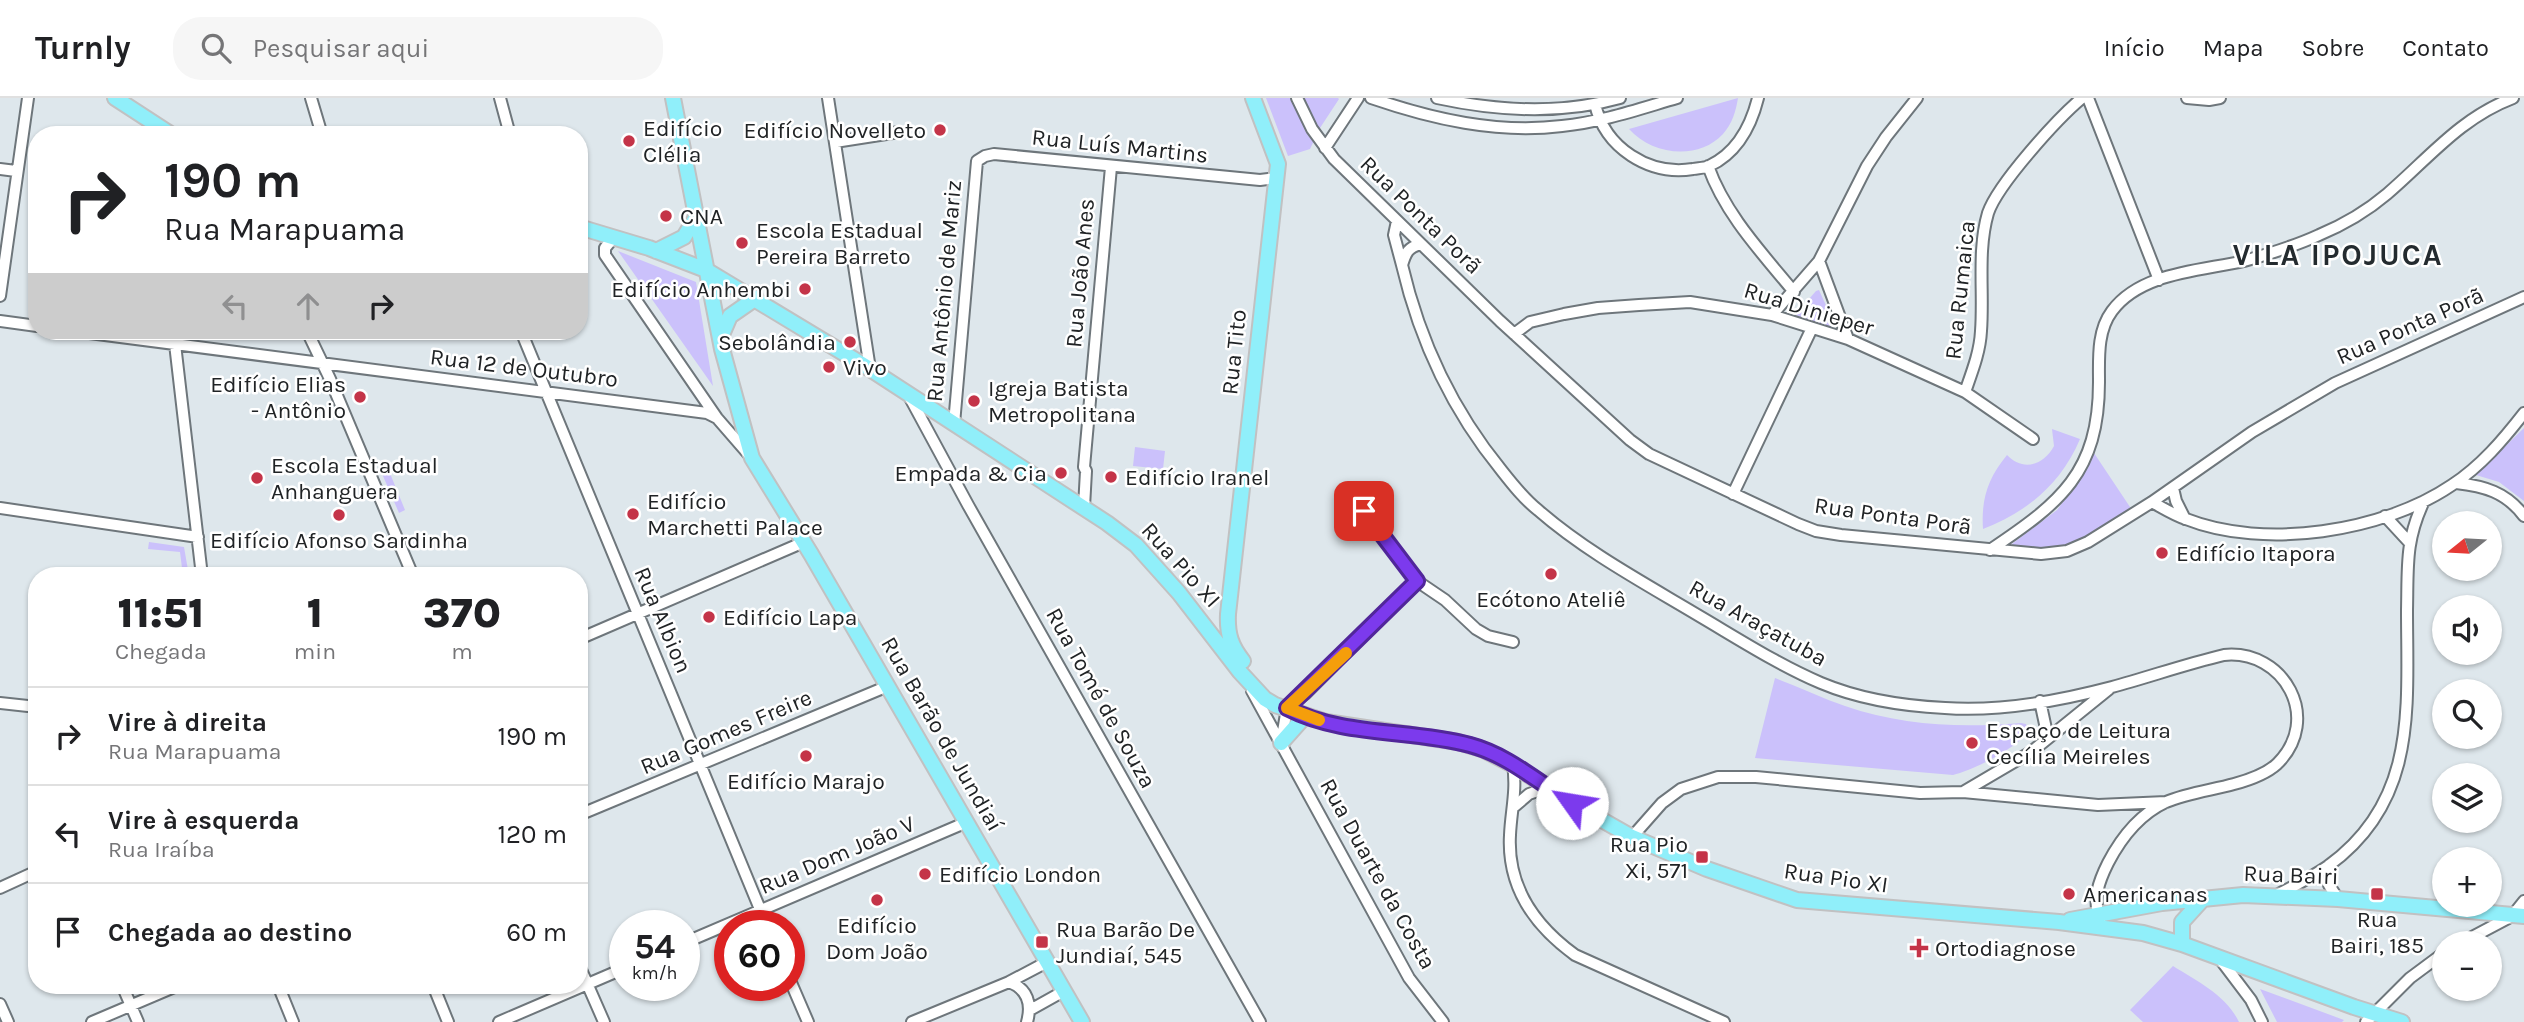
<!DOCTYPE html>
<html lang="pt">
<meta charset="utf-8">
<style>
body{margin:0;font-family:Karla,sans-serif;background:#f6f6f6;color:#202124;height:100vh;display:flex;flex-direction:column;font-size:26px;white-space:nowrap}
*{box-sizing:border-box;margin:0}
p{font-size:23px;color:#757577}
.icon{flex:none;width:38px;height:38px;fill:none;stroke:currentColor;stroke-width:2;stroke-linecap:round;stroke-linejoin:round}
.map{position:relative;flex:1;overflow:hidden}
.sheet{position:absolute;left:28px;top:469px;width:560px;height:427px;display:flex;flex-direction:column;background:#fff;border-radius:28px;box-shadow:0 2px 5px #0004}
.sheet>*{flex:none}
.banner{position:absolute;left:28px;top:28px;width:560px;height:214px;border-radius:28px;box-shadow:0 2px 5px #0004;background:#fff;color:#202124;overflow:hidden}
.needle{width:46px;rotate:252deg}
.tools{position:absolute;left:2432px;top:413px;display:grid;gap:14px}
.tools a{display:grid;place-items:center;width:70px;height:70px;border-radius:50%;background:#fff;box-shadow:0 2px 5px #0004;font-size:35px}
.speed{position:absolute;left:609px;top:812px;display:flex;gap:14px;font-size:35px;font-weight:700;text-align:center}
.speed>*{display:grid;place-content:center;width:91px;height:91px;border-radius:50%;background:#fff;box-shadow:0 2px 5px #0004;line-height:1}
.speed small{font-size:18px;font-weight:400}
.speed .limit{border:10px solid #d22;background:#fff;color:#111}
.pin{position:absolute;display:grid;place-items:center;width:60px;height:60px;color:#fff;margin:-30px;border-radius:14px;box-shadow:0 4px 10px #0006}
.me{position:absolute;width:77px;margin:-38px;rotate:302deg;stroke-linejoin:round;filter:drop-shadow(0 0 5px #0008)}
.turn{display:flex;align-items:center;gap:24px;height:147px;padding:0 21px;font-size:32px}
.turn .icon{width:91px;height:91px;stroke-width:2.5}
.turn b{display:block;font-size:49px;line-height:60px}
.lanes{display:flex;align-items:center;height:66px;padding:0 21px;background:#0003;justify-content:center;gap:35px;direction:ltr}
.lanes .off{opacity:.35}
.eta{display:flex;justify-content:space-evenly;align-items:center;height:119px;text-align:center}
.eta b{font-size:42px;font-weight:800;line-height:49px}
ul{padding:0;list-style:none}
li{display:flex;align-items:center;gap:21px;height:98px;padding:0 21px;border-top:2px solid #e0e0e0}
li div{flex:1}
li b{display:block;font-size:26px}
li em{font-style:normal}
header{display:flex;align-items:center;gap:42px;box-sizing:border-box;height:98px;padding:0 35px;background:#fff;border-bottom:2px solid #e0e0e0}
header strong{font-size:33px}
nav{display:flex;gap:38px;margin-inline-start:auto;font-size:24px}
.search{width:490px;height:63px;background:#f6f6f6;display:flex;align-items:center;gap:18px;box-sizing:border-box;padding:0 24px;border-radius:28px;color:#757577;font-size:26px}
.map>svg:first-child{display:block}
</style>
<header>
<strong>Turnly</strong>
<div class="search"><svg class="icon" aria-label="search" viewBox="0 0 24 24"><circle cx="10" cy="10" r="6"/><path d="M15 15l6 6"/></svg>Pesquisar aqui</div>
<nav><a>Início</a><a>Mapa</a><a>Sobre</a><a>Contato</a></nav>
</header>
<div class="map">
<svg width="2524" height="924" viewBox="0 0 2524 924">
<rect width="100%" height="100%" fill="#dee7ec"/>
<!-- green -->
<path fill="#cbc1fb" d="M1266,0H1338L1339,1L1320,30L1310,51L1288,58Z
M1738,0C1736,13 1732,26 1723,36C1698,63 1652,57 1629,31Z
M618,153L696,184L713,288Z
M1819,192L1834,225L1831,229L1795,217L1816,193Z
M2524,330V403L2499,384L2476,377Z
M2052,331L2080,341C2061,386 2027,414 1983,431C1981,401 1988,380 2007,357C2023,374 2044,367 2054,348Z
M1135,349L1165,353L1163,371L1133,368Z
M2094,355L2132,412L2075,445L2059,449H2008L2057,412L2084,375Z
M387,368L405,412L399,415L380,371Z
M149,444L184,449L189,478H183L180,454L148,451Z
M1775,580C1799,589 1822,600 1845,608C1903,628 1962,630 2021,625L2026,626L2029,633C2017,650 1974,672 1953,677L1755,660Z
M2173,868C2197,883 2226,897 2239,924H2143L2130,912Z
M2260,891L2344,922L2342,924H2277Z"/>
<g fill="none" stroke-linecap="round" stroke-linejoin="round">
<defs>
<path id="minor" d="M311,0L322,37
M500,0L510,37
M828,0L870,271
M1297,0L1312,31L1334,61L1500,223L1630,342L1649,356L1798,426L1816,433L1841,437L2041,456L2067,453L2088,444L2152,404L2252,334L2335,285L2524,199
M1371,0C1432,21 1497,36 1562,28C1602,24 1639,11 1677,0
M1437,0C1497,13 1560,17 1620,0
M2088,0L2159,182
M2187,0L2209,2L2220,0
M1595,6C1605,50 1649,78 1693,71C1698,70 1705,70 1709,68C1737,55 1751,28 1758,0
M835,44L899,34
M1325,50L1358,0
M1708,68C1725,116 1762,155 1794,194
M0,71L16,73
M1397,123L1394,137L1402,167C1406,154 1408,150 1420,146
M614,139L605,150V157L717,320L750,358
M1819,163L1848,241
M1402,167C1420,244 1452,312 1502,373C1513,387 1524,401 1538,412C1586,454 1646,486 1701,519C1740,542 1779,567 1821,585C1859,601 1904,608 1945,610C1999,614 2059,603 2112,589C2149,579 2186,566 2224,557C2284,551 2323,621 2277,666C2266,676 2249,682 2234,686C2212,692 2187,695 2166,704C2140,716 2121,740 2108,765C2099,783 2092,801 2100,821
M0,198L28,0
M1772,217L1819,163L1867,68L1886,39L1917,0
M0,223L37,228
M74,233L707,315L717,320
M307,233L330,281L413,478
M521,233L767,828
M1514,236L1530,224L1564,216L1598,210L1639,207L1690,204L1772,217L1848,241L1965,294L2033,341
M175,246L202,478
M1965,294C1972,274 1980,254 1981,233C1984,194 1977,153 1988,115C1998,86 2057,21 2082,0
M909,298L968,407L1260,924
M954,326L977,63L985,58L994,56L1260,82L1276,80
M2456,385C2484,388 2506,394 2524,418
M2173,390L2176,403L2185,421
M1348,395L1417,483L1445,502L1476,531L1488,538L1513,544
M1733,396L1812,230
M2152,404C2163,410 2174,417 2186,421C2264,452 2383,434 2452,387C2481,368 2503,342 2524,315
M1084,409L1086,373L1084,369L1111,69
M0,410L198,439
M2385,418L2409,444
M1990,452C2060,405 2099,375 2099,284C2099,260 2097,233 2112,213C2141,174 2201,173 2244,163C2269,156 2295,148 2319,137C2343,127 2367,113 2387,96C2428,61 2460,20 2513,0
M579,541L804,444
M1252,593L1409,880L1443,924
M2040,603L2048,640
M0,605L37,609
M1281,645L1287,610L1305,596L1417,483
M1513,667C1517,692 1511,713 1510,737C1507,789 1535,828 1575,857L1724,924
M1963,694L2031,654L2109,591
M1515,708L1529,696L1546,690
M579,717L888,588
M1632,739L1662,705L1681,691L1718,679H1756L1920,695L1963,694L2098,707L2166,704
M2329,767V787L2338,801
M0,790L37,773
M2277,797C2294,788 2312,779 2328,768C2418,703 2407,610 2407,512C2408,469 2405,443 2424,403
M684,845L967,724
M2461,845L2512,818L2524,803
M2220,861L2251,902L2262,924
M579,867L604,924
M789,880L808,924
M1009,884C1028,891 1032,906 1027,924
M122,887L138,924
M278,887L293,924
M433,887L448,924
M0,906L8,924
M1030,912L1064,893
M92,924L179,887
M499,924L625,870
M912,924L1009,884L1047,864
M2366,924L2410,880L2445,854"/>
<path id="major" d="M115,0L172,37
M673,0L722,251L752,360L811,456L1082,924
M579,129L649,150L706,172L870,271L1107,425L1136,447L1179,495L1240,574L1265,601L1275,607L1326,624L1458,644L1482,651L1513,667L1572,705L1632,739L1707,771L1797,802L2059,824L2143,835L2182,846L2354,909L2402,924
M656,153L684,139L697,118
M721,239L730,218L756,200
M1243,563C1231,548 1227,536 1228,516L1278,66L1253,0
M1281,645L1305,618
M2070,822L2162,805L2243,797L2338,801L2524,818
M2182,846V824L2202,802"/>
</defs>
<!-- minor casing -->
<use href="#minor" stroke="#6e767b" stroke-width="14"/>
<!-- major casing -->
<use href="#major" stroke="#c1c1c2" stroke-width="18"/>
<!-- minor -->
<use href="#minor" stroke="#fff" stroke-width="10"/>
<!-- major -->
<use href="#major" stroke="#90effa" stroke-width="14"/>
</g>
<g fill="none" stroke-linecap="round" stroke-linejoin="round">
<defs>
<path id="route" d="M1364,413L1417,483L1287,610C1343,639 1411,631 1470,647C1508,657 1539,685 1572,705"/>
</defs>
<!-- route casing -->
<use href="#route" stroke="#51269a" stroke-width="18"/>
<!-- route -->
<use href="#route" stroke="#7c3aed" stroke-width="12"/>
<!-- slow -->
<path stroke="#f59e0b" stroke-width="12" d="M1319,622L1287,610L1346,555"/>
</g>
<!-- markers -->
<g fill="#c43448" stroke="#fff" stroke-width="2.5">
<circle cx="940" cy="32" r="7"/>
<circle cx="629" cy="43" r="7"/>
<circle cx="666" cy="118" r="7"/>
<circle cx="742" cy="145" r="7"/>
<circle cx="805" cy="191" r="7"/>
<circle cx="850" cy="244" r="7"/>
<circle cx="829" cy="269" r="7"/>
<circle cx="360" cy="299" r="7"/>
<circle cx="974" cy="303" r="7"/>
<circle cx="1061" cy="375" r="7"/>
<circle cx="1111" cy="379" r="7"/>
<circle cx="257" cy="380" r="7"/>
<circle cx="633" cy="416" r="7"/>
<circle cx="339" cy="417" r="7"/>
<circle cx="2162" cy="455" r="7"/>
<circle cx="1551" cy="476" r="7"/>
<circle cx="709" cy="519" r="7"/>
<circle cx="1972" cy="645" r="7"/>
<circle cx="806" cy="658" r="7"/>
<rect x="1695" y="752" width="14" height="14" rx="3.5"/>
<circle cx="925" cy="776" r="7"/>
<circle cx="2069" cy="796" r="7"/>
<rect x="2370" y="789" width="14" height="14" rx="3.5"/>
<circle cx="877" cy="802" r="7"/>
<rect x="1035" y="837" width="14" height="14" rx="3.5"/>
<path d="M1915.5 839.5h7v7h7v7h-7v7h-7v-7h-7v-7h7z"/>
</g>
<g text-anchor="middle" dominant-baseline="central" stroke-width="5" stroke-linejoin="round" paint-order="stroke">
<!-- poi labels -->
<g font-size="23" fill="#202325" stroke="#fff" text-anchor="start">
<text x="643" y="30">Edifício<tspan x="643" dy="26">Clélia</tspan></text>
<text x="926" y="32" text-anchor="end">Edifício Novelleto</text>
<text x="680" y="118">CNA</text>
<text x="756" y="132">Escola Estadual<tspan x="756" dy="26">Pereira Barreto</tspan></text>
<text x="791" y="191" text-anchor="end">Edifício Anhembi</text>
<text x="836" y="244" text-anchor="end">Sebolândia</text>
<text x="843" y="269">Vivo</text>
<text x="346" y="286" text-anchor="end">Edifício Elias<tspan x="346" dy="26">- Antônio</tspan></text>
<text x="988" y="290">Igreja Batista<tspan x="988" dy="26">Metropolitana</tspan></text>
<text x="271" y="367">Escola Estadual<tspan x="271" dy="26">Anhanguera</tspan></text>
<text x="1047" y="375" text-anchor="end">Empada &amp; Cia</text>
<text x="1125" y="379">Edifício Iranel</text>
<text x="647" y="403">Edifício<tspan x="647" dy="26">Marchetti Palace</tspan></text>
<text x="339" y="442" text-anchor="middle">Edifício Afonso Sardinha</text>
<text x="2176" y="455">Edifício Itapora</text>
<text x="1551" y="501" text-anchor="middle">Ecótono Ateliê</text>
<text x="723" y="519">Edifício Lapa</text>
<text x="1986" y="632">Espaço de Leitura<tspan x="1986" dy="26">Cecília Meireles</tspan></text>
<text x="806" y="683" text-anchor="middle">Edifício Marajo</text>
<text x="1688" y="746" text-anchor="end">Rua Pio<tspan x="1688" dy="26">Xi, 571</tspan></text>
<text x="939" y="776">Edifício London</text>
<text x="2083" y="796">Americanas</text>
<text x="2377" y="821" text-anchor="middle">Rua<tspan x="2377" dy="26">Bairi, 185</tspan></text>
<text x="877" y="827" text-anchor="middle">Edifício<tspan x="877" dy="26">Dom João</tspan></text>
<text x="1056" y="831">Rua Barão De<tspan x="1056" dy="26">Jundiaí, 545</tspan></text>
<text x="1935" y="850">Ortodiagnose</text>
</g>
<!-- street labels -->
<g font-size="23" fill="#202325" stroke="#fff">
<text transform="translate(1120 48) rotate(6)">Rua Luís Martins</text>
<text transform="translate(1421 117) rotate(44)">Rua Ponta Porã</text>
<text transform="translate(1080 175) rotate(-85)">Rua João Anes</text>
<text transform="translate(1960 192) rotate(-84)">Rua Rumaica</text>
<text transform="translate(944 193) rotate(-85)">Rua Antônio de Mariz</text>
<text transform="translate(1809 211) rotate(17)">Rua Dinieper</text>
<text transform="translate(2410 228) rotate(-24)">Rua Ponta Porã</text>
<text transform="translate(1234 254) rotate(-84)">Rua Tito</text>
<text transform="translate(524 270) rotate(7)">Rua 12 de Outubro</text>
<text transform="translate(1893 418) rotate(8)">Rua Ponta Porã</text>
<text transform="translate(1181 467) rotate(48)">Rua Pio XI</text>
<text transform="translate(663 522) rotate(67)">Rua Albion</text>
<text transform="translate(1758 525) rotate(29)">Rua Araçatuba</text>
<text transform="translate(1101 600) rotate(61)">Rua Tomé de Souza</text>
<text transform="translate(726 634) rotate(-23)">Rua Gomes Freire</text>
<text transform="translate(942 636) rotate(60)">Rua Barão de Jundiaí</text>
<text transform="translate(837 757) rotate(-23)">Rua Dom João V</text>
<text transform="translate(1378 776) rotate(61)">Rua Duarte da Costa</text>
<text transform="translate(2291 777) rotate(2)">Rua Bairi</text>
<text transform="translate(1836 780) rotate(8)">Rua Pio XI</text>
</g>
<!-- district labels -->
<g font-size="30" font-weight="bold" letter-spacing="2" fill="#242b2f" stroke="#fff">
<text x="2338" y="157">VILA IPOJUCA</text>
</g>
</g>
</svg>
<div class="tools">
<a><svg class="needle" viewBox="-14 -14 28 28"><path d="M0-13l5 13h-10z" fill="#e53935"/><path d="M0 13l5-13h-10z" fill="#757577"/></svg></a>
<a><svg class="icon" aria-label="sound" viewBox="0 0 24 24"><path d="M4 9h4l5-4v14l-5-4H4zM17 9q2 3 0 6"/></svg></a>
<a><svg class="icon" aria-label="search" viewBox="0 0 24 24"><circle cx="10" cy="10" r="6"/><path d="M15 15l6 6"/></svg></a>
<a><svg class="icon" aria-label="layers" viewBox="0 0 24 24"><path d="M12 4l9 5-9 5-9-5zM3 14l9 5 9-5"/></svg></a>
<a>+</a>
<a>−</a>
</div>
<div class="speed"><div>54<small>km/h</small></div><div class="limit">60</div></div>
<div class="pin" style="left:1364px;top:413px;background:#d93025"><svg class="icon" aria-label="arrive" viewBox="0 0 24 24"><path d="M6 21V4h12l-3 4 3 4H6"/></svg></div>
<svg class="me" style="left:1572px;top:705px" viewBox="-20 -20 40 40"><circle r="19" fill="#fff"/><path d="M0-13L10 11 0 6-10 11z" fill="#7c3aed"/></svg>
<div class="banner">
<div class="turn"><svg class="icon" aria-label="right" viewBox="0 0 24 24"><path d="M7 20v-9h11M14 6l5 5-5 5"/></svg><div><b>190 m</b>Rua Marapuama</div></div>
<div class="lanes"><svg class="icon off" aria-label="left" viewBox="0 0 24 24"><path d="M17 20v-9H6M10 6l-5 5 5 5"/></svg><svg class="icon off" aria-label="ahead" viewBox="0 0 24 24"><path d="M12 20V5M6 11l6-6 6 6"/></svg><svg class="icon" aria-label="right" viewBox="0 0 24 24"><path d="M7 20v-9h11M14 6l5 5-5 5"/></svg></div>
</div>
<section class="sheet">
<div class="eta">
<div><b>11:51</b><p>Chegada</p></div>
<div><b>1</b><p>min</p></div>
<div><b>370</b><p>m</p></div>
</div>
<ul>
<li><svg class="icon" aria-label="right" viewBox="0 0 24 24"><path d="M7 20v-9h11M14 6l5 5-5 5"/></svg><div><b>Vire à direita</b><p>Rua Marapuama</p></div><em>190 m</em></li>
<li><svg class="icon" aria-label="left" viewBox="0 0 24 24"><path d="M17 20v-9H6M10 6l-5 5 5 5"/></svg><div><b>Vire à esquerda</b><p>Rua Iraíba</p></div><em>120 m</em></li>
<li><svg class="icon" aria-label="arrive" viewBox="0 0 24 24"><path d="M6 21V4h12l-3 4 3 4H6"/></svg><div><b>Chegada ao destino</b></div><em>60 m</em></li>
</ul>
</section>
</div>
